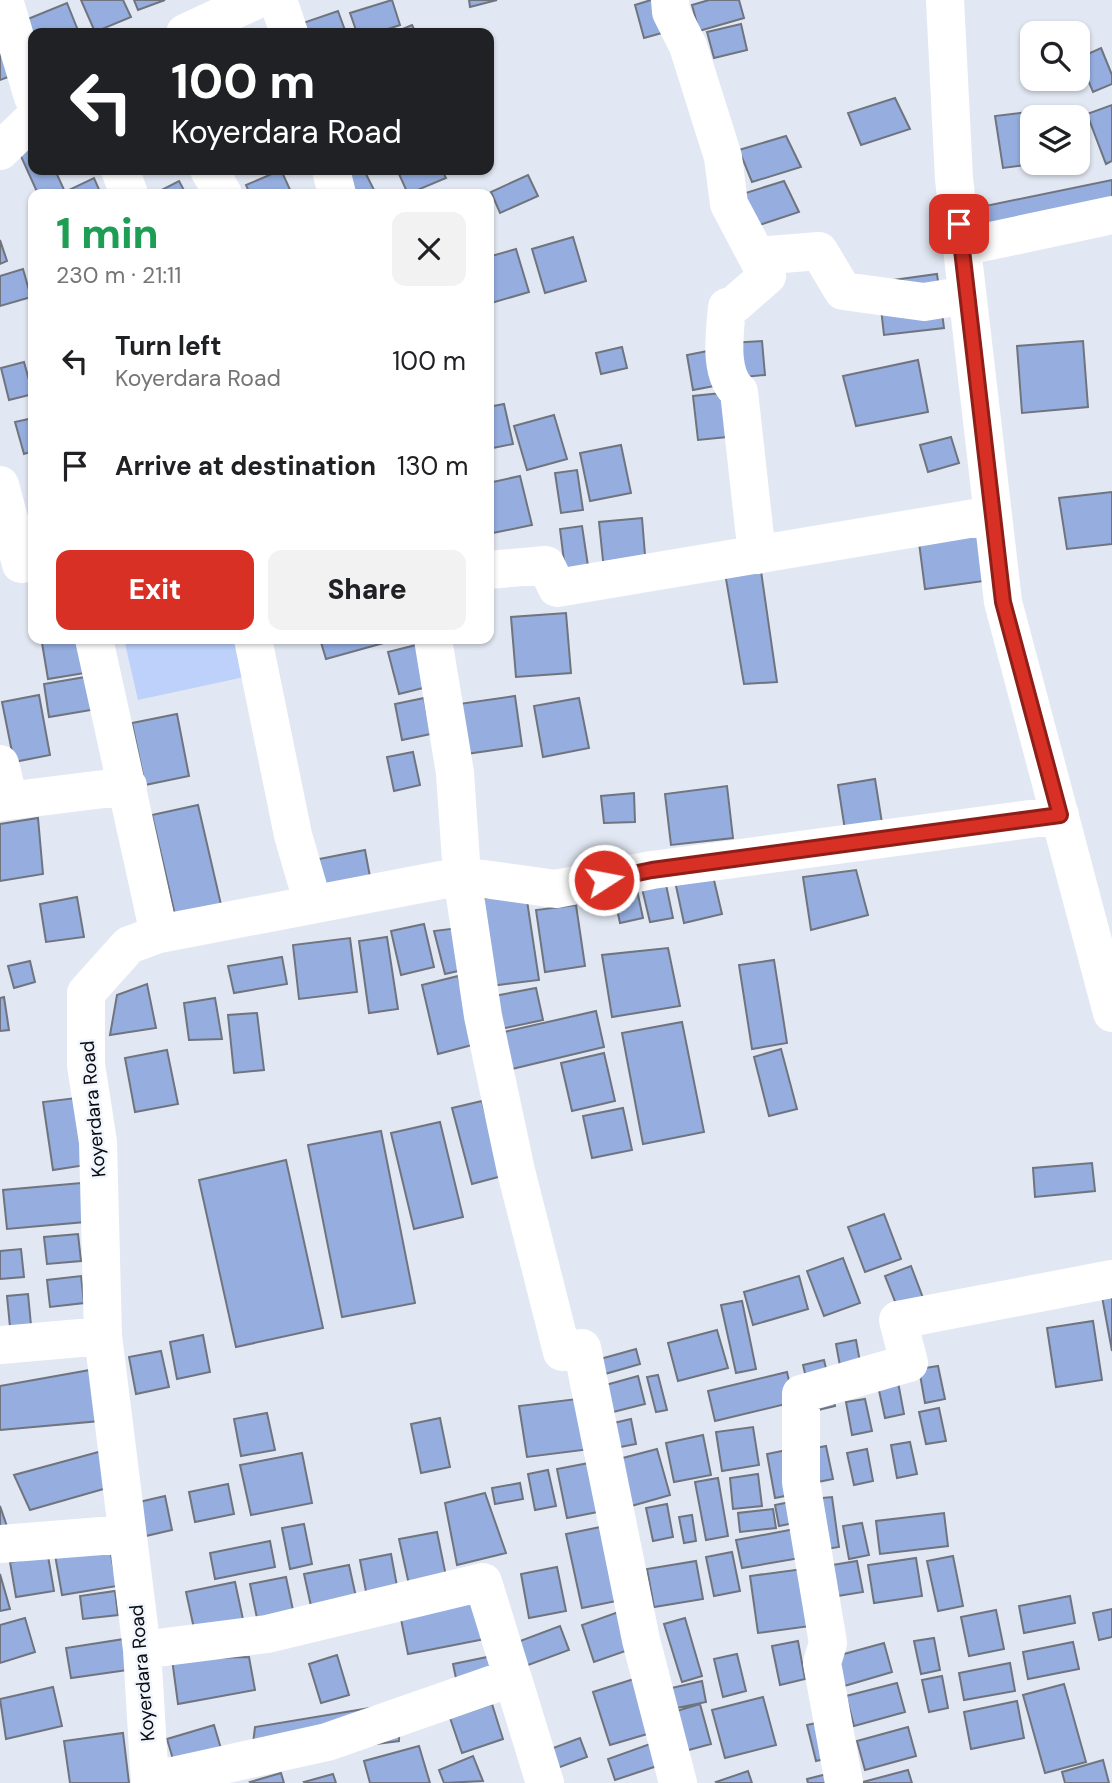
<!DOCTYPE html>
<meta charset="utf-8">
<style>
body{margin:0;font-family:"DM Sans",sans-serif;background:#f2f2f2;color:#202124;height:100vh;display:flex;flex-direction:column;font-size:26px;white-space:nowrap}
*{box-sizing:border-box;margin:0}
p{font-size:23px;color:#757577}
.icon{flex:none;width:38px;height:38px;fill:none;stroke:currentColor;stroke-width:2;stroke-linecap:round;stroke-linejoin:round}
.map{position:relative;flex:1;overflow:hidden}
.drawer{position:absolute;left:28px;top:189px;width:466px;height:455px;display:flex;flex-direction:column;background:#fff;border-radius:14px;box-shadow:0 2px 5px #0004}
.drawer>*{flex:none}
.banner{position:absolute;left:28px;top:28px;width:466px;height:147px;border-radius:14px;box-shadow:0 2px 5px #0004;background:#202124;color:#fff;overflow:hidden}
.fabs{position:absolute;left:1020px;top:21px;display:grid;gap:14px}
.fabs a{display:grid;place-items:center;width:70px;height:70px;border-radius:14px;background:#fff;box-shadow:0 2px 5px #0004;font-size:35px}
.pin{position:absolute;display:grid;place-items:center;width:60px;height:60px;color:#fff;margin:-30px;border-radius:14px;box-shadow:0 4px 10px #0006}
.me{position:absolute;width:77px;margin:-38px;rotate:79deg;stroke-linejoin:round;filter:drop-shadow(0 0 5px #0008)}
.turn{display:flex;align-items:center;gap:24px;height:147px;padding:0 28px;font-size:32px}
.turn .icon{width:91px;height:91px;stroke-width:2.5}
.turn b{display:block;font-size:49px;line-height:60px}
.round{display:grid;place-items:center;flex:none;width:74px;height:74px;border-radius:14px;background:#f2f2f2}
.headline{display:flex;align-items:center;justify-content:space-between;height:119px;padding:0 28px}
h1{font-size:42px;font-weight:800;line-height:52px;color:#1e9e55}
.action{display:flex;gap:14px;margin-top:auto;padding:14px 28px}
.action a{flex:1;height:80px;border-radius:14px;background:#d93025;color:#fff;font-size:28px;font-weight:800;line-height:80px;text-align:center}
.action a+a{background:#f2f2f2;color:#202124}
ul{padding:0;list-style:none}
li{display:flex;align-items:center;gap:21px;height:105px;padding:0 28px}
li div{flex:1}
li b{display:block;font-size:26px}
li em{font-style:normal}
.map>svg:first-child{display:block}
</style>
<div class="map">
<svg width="1112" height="1783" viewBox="0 0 1112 1783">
<rect width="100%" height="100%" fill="#e2e8f3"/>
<!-- green -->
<path fill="#bdd1fa" d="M124,639H241L249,676L138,700Z"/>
<!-- building -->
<path fill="#95aedf" stroke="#6f747e" stroke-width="2" d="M81,0H123L131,17L95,32Z
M134,0H165L138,10Z
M392,0L400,25L376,33H357L350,13Z
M469,0H497L470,7Z
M651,0H660L669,31L644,38L635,5Z
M709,0H739L744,18L699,31L692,5Z
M67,3L79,33H33L18,23Z
M338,11L346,33H300L297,25Z
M741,24L747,50L714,58L707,32Z
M412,25L416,33H393Z
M1101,48L1112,75V84L1093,92L1079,58Z
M0,49L19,73L0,80Z
M895,98L910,129L861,145L848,113Z
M1112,105V161L1106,164L1087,114Z
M1068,107L1069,117H1032V163H1040L1003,168L995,116Z
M33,133V170H55L65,192L94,178L101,194H38L15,143Z
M786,136L801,167L752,182L739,150Z
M281,170L292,194H250L246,185Z
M339,170H364L374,190L365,194H351Z
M409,170H442L446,178L408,194L399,174Z
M528,175L538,196L500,213L491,192Z
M1112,180V226L981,253L971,209Z
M179,181L186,194H154Z
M784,181L799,212L750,228L736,196Z
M573,237L586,281L545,293L532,249Z
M0,240L7,261L0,264Z
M516,249L529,292L488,304V257Z
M23,269L31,297L0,306V276Z
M937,274L944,328L884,335L878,282Z
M762,341L765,375L734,378L730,343Z
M1083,341L1088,407L1022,413L1017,346Z
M622,347L627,368L601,374L596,353Z
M718,349L725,384L693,390L687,355Z
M918,360L928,412L856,426L843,376Z
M24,362L33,394L9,400L1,368Z
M731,392L737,436L698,440L693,396Z
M504,404L513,444L488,449V407Z
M554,415L567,459L527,470L514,426Z
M33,418V451L24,454L15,422Z
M951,437L959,463L928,472L920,445Z
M621,445L631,493L590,501L580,453Z
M577,470L583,510L561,513L555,473Z
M520,476L532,525L488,534V483Z
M1112,492V544L1067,549L1059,498Z
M642,518L646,567L604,570L599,522Z
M582,526L588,566L565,569L560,529Z
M978,528L984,581L925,589L918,535Z
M761,571L777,682L744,684L725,573Z
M566,613L571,673L516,677L511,617Z
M71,639H86L91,672L48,679L42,643Z
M320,639H398L326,659Z
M420,644L431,686L399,694L388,652Z
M91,676L97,709L49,717L44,684Z
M39,695L50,755L14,762L2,702Z
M515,696L522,746L466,754L459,704Z
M424,698L431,734L402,740L395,704Z
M579,698L589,748L543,757L534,706Z
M177,714L189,776L145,785L132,723Z
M413,752L420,785L394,791L387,757Z
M875,779L882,823L845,830L838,785Z
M727,786L733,838L671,845L665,794Z
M634,793L635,822L604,823L601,796Z
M198,805L222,909L176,919L152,815Z
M38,818L43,874L0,881V824Z
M365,850L373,893L318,904L309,861Z
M710,863L722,914L684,923L673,872Z
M856,870L868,915L811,930L803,877Z
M664,875L673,918L650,922L640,880Z
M634,876L643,918L620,923L611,881Z
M526,894L539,980L482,987L484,898Z
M77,897L84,937L46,942L40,904Z
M576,905L585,966L545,972L536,910Z
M424,924L434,967L401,975L391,931Z
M458,928L467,969L445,974L434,931Z
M387,937L398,1009L369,1013L359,941Z
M350,938L357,992L299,999L293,945Z
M668,948L680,1006L612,1017L602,955Z
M282,957L287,984L234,993L228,966Z
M774,960L787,1043L752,1049L739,965Z
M30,961L35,982L14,988L8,966Z
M458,976L476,1044L438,1054L422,985Z
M147,984L156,1028L110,1035L117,995Z
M536,988L543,1020L501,1029L494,996Z
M4,997L9,1030L0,1031V998Z
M215,998L222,1039L189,1040L184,1003Z
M596,1011L604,1047L512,1069L504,1032Z
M257,1013L264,1070L234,1073L228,1015Z
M682,1022L704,1132L643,1144L622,1033Z
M781,1049L797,1109L769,1116L754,1057Z
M167,1050L178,1104L135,1112L125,1058Z
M604,1053L615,1101L572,1111L561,1063Z
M76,1098L86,1165L53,1170L43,1102Z
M482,1101L502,1176L472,1184L452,1108Z
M623,1108L632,1150L592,1158L583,1116Z
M440,1122L463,1217L414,1229L391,1133Z
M381,1131L415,1303L342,1317L308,1145Z
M286,1160L323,1328L236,1347L199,1180Z
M1092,1163L1095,1191L1035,1197L1033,1168Z
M81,1183L85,1222L7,1229L3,1190Z
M884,1214L901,1259L865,1272L848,1227Z
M78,1234L81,1261L47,1264L44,1237Z
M21,1249L24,1277L0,1279V1251Z
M843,1258L860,1303L824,1316L807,1271Z
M911,1266L929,1314L904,1324L885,1276Z
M81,1276L84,1303L50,1307L47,1280Z
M799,1276L808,1309L753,1325L744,1292Z
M1112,1289V1351L1101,1291Z
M28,1294L31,1325L10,1327L7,1296Z
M742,1301L756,1369L736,1373L721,1305Z
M1093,1321L1102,1380L1056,1387L1047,1328Z
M717,1330L728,1368L678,1381L668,1343Z
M203,1335L210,1372L177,1379L170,1342Z
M856,1340L862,1373L842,1377L836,1344Z
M636,1349L640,1364L598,1376L593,1361Z
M161,1351L169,1387L136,1394L129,1357Z
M824,1360L835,1406L814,1411L803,1365Z
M938,1366L945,1399L925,1403L919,1369Z
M90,1370L100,1421L0,1430V1386Z
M787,1372L794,1402L715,1421L708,1391Z
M658,1375L667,1410L656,1412L647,1377Z
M638,1376L645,1404L609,1413L602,1386Z
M898,1382L904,1414L885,1418L878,1386Z
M585,1398L591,1449L527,1457L519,1406Z
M865,1399L872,1431L852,1435L846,1402Z
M939,1408L946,1441L926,1444L919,1412Z
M267,1413L275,1450L241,1456L234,1419Z
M440,1418L450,1467L421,1473L411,1424Z
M631,1419L636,1444L615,1448L609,1424Z
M753,1427L759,1465L722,1471L716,1432Z
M703,1435L711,1475L674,1482L666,1443Z
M910,1442L917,1474L897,1478L891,1445Z
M826,1446L833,1479L813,1483L806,1450Z
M657,1449L670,1495L628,1507L615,1460Z
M792,1449L800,1493L775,1498L767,1454Z
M867,1449L873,1481L854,1485L847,1453Z
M102,1451L107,1488L30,1510L14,1475Z
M302,1453L312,1503L251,1515L240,1465Z
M594,1462L603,1511L567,1518L557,1469Z
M548,1470L556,1506L535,1510L528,1474Z
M758,1474L762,1506L733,1509L730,1478Z
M718,1478L728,1536L706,1540L695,1482Z
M520,1483L523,1499L495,1504L492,1488Z
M228,1484L234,1514L195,1522L189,1492Z
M485,1493L506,1553L457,1565L445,1503Z
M165,1496L172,1530L146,1536L139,1502Z
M832,1497L839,1547L819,1550L812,1499Z
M795,1501L799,1522L779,1526L775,1505Z
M667,1504L673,1537L653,1541L646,1508Z
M0,1506L11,1538L0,1539Z
M773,1509L776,1528L740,1532L738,1513Z
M944,1513L948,1546L880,1554L876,1521Z
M692,1515L696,1541L684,1543L679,1517Z
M862,1523L869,1555L849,1559L843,1526Z
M304,1524L312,1564L290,1569L282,1528Z
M610,1525L626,1599L582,1608L566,1534Z
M795,1529L800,1558L742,1568L736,1540Z
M437,1532L447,1581L410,1589L399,1539Z
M108,1539L117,1586L62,1595L54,1549Z
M270,1541L275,1567L215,1579L210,1553Z
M732,1552L740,1591L714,1596L706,1557Z
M391,1554L399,1597L368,1602L360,1560Z
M48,1556L54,1591L16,1597L10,1562Z
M953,1556L963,1606L938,1611L927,1561Z
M916,1558L922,1596L874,1603L868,1565Z
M696,1561L703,1599L654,1607L647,1569Z
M857,1561L863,1592L831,1597L826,1566Z
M349,1565L356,1597L311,1606L304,1574Z
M557,1567L566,1611L529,1618L521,1574Z
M810,1568L818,1625L758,1633L750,1576Z
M0,1574L10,1609L0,1611Z
M286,1577L294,1615L258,1623L250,1584Z
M235,1582L244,1624L195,1633L186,1592Z
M115,1591L118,1615L83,1619L80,1596Z
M476,1593L485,1639L408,1654L399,1609Z
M1070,1596L1075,1623L1024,1633L1019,1606Z
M1112,1609V1637L1099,1640L1093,1613Z
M624,1610L637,1647L594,1662L582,1625Z
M996,1610L1004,1649L969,1656L961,1617Z
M25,1618L35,1652L0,1663V1625Z
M685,1618L702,1676L682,1682L664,1624Z
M560,1626L569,1650L520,1668L512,1644Z
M934,1638L940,1670L921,1674L914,1641Z
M124,1639L128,1670L71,1678L66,1648Z
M798,1641L805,1679L780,1685L772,1646Z
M1073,1642L1079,1669L1028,1679L1023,1652Z
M884,1643L892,1672L841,1687L833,1657Z
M737,1654L746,1691L723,1697L714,1659Z
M337,1655L349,1695L321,1703L309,1664Z
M492,1656L500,1695L461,1702L453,1664Z
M249,1657L255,1690L178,1704L172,1659Z
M1010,1663L1015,1691L964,1700L959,1673Z
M942,1676L948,1708L929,1712L922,1680Z
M637,1678L654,1732L610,1745L593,1692Z
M702,1681L706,1702L667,1710L663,1690Z
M897,1683L905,1712L854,1726L846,1696Z
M1064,1684L1086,1762L1045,1773L1023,1695Z
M53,1687L62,1726L6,1739L0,1699Z
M763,1697L776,1745L725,1758L712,1710Z
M1017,1701L1024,1738L971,1749L964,1712Z
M400,1703L399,1741L251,1760L255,1727Z
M492,1704L503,1739L462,1753L450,1718Z
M700,1704L711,1744L681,1752L670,1713Z
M825,1721L833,1757L816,1761L807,1725Z
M214,1725L229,1776L180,1783L167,1739Z
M908,1727L916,1756L865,1770L857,1741Z
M123,1733L129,1783H70L64,1741Z
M580,1738L587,1757L552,1770L545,1751Z
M650,1744L657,1766L615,1780L608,1759Z
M419,1746L430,1783H370L364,1761Z
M473,1756L483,1781L444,1783L439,1770Z
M1103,1760L1109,1783H1065L1062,1772Z
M908,1770L912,1783H859Z
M748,1771L752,1783H717L716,1782Z
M835,1772L838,1783H808L807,1779Z
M281,1773L284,1783H251L250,1782Z
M333,1774L336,1783H305L304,1782Z"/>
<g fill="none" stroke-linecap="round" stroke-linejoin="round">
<!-- minor -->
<path stroke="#fff" stroke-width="38" d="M4,0L33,97
M278,0L289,33
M670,0L671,12L688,46L723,157L729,204L767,276L735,304L727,307C725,332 718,374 739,392L757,555
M945,0L954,179L1003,602L1112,1013
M185,33L256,0
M0,151L33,119
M120,170L129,194
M209,170L223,194
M331,170L337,194
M962,247L1112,215
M757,256L819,251L843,291L924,302L967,295
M0,485L21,564L33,562
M488,570L546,565L557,588L993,515
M94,639L159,934
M253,639L293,835L313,904
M0,764L9,801
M0,802L128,786
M0,1345L103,1336
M0,1544L127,1534
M142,1650L267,1634L483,1582L545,1783
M150,1781L327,1742L511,1678
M150,1783L142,1650L103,1336L98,1142L86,1065V993L129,945L159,934L462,876L455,773L433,639
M678,1783L641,1640L582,1348L562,1352L516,1171L483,1016L462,876L556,889L652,870L1060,815
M844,1783L822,1663L828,1643L801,1482V1394L909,1363L898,1320L1112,1279"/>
</g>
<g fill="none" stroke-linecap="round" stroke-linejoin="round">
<defs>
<path id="route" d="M604,880L652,870L1060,815L1003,602L959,224"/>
</defs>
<!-- route casing -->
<use href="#route" stroke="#8d1f18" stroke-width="18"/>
<!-- route -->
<use href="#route" stroke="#d93025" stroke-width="12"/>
</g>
<g text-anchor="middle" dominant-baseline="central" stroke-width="5" stroke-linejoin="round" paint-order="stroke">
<!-- street labels -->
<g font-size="19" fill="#0a0b0f" stroke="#f0f5fe">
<text transform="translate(93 1109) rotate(-95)">Koyerdara Road</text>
<text transform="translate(142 1673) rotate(-95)">Koyerdara Road</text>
</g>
</g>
</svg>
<div class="fabs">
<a><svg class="icon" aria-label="search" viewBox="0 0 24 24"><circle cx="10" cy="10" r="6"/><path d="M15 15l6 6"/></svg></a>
<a><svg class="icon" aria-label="layers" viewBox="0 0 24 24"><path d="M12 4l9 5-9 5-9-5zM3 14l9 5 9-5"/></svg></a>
</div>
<div class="pin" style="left:959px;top:224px;background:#d93025"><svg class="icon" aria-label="arrive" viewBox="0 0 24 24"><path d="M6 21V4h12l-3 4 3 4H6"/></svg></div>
<svg class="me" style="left:604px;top:880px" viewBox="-20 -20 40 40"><circle r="17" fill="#d93025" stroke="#fff" stroke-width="3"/><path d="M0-11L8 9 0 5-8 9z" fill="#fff"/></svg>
<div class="banner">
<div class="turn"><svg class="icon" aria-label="left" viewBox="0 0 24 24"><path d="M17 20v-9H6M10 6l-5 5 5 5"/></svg><div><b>100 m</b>Koyerdara Road</div></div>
</div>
<section class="drawer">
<div class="headline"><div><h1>1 min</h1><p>230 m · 21:11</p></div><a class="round"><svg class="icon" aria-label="close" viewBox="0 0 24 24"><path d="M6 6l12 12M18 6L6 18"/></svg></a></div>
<ul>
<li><svg class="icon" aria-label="left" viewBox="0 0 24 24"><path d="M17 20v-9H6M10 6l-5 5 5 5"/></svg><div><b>Turn left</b><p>Koyerdara Road</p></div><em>100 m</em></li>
<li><svg class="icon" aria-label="arrive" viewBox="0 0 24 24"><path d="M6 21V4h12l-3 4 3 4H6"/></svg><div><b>Arrive at destination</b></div><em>130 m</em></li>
</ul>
<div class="action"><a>Exit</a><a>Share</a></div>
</section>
</div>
